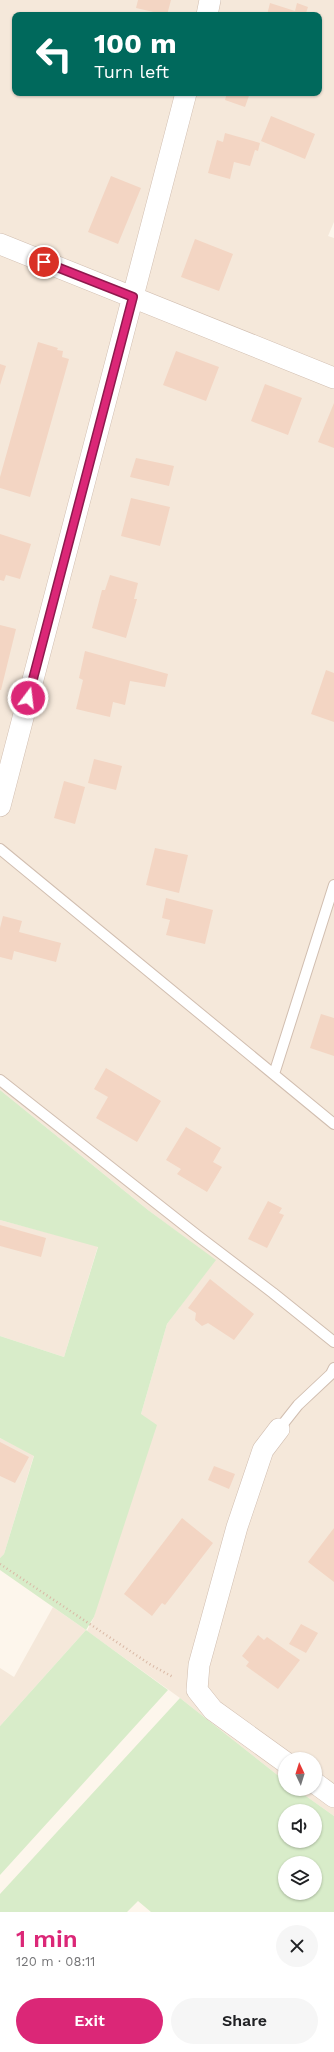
<!DOCTYPE html>
<meta charset="utf-8">
<style>
body{margin:0;font-family:"Work Sans",sans-serif;background:#f6f6f6;color:#202124;height:100vh;display:flex;flex-direction:column;font-size:15px;white-space:nowrap}
*{box-sizing:border-box;margin:0}
p{font-size:13px;color:#757577}
.icon{flex:none;width:22px;height:22px;fill:none;stroke:currentColor;stroke-width:2;stroke-linecap:round;stroke-linejoin:round}
.map{position:relative;height:1912px;overflow:hidden}
.details{display:flex;flex-direction:column;background:#fff;flex:1}
.details>*{flex:none}
.top-card{position:absolute;left:12px;top:12px;width:310px;height:84px;border-radius:8px;box-shadow:0 1px 3px #0004;background:#00695c;color:#fff;overflow:hidden}
.needle{width:26px;rotate:356deg}
.tools{position:absolute;left:278px;top:1752px;display:grid;gap:8px}
.tools a{display:grid;place-items:center;width:44px;height:44px;border-radius:50%;background:#fff;box-shadow:0 1px 3px #0004;font-size:20px}
.pin{position:absolute;display:grid;place-items:center;width:34px;height:34px;color:#fff;margin:-17px;border:2px solid #fff;border-radius:50%;box-shadow:0 1px 4px #0007}
.me{position:absolute;width:44px;margin:-22px;rotate:15deg;stroke-linejoin:round;filter:drop-shadow(0 0 3px #0008)}
.turn{display:flex;align-items:center;gap:14px;height:84px;padding:0 16px;font-size:18px}
.turn .icon{width:52px;height:52px;stroke-width:2.5}
.turn b{display:block;font-size:28px;line-height:34px}
.round{display:grid;place-items:center;flex:none;width:42px;height:42px;border-radius:21px;background:#f6f6f6}
.head{display:flex;align-items:center;justify-content:space-between;height:68px;padding:0 16px}
h1{font-size:24px;font-weight:600;line-height:30px;color:#db2777}
.primary-button{display:flex;gap:8px;margin-top:auto;padding:8px 16px}
.primary-button a{flex:1;height:46px;border-radius:24px;background:#db2777;color:#fff;font-size:16px;font-weight:600;line-height:46px;text-align:center}
.primary-button a+a{background:#f6f6f6;color:#202124}
.map>svg:first-child{display:block}
</style>
<div class="map">
<svg width="334" height="1912" viewBox="0 0 334 1912">
<rect width="100%" height="100%" fill="#fdf6ec"/>
<!-- residential -->
<path fill="#f5e8da" fill-rule="evenodd" d="M0,0H334V222L328,236L334,238V1816L296,1789H315V1759H285V1781L180,1698L87,1631L94,1617L141,1414L167,1324L215,1260L148,1210L0,1090ZM15,15H319V93H15Z
M0,1220L98,1246L64,1357L0,1336Z
M0,1438L34,1455L4,1554L0,1558Z
M53,1607L86,1630L0,1726V1668L14,1677Z"/>
<!-- green -->
<path fill="#d8ecc9" fill-rule="evenodd" d="M0,1090L148,1210L216,1260L167,1324L141,1414L157,1425L94,1617L86,1630L168,1690L0,1875V1726L86,1630L0,1570V1558L4,1554L34,1456L0,1438V1336L64,1357L98,1247L0,1220Z
M180,1698L285,1781V1789H296L334,1816V1912H151L138,1901L127,1912H0V1894ZM285,1811H315V1841H285ZM285,1863H315V1893H285Z"/>
<!-- building -->
<path fill="#f3d5c3" d="M138,0H171L167,15L136,8Z
M270,3L295,11L297,3L308,7L306,13L310,15H267Z
M227,93H250L245,107L225,100Z
M271,116L315,134L305,159L261,141Z
M225,133L260,143L258,151L255,150L250,166L234,162L230,179L208,173L217,140L223,142Z
M111,176L141,188L118,244L88,232Z
M195,239L233,254L219,291L181,277Z
M38,342L58,348L57,350L63,351L62,357L69,359L30,497L0,488V477Z
M176,351L219,367L206,401L163,385Z
M0,364L6,366L0,385Z
M265,384L302,398L288,435L251,421Z
M334,403V448L318,442Z
M136,458L174,466L169,486L130,477Z
M131,498L170,507L160,546L121,536Z
M0,534L31,544L20,579L6,575L4,581L0,580Z
M110,575L138,583L134,599H137L126,638L92,628L102,590H105Z
M0,625L16,629L1,690H0Z
M85,651L168,674L165,687L130,681L125,705L113,702L110,717L76,709L83,680L79,678Z
M326,670L334,673V722L311,714Z
M94,759L122,766L116,790L88,783Z
M64,781L85,787L75,824L54,818Z
M155,848L188,855L179,893L146,885Z
M166,898L213,910L205,944L166,935L170,920L162,918Z
M3,916L22,921L19,932L61,943L56,962L14,951L12,960L0,957V928Z
M321,1014L334,1018V1056L310,1048Z
M106,1068L161,1101L137,1142L96,1118L108,1097L94,1089Z
M186,1127L221,1148L213,1162L222,1167L207,1192L177,1174L181,1169L166,1160Z
M268,1201L282,1208L279,1213L284,1215L267,1248L248,1239Z
M0,1225L46,1238L41,1257L0,1246Z
M210,1279L254,1314L234,1340L208,1323L202,1326L195,1320L196,1313L188,1308Z
M0,1442L29,1457L15,1483L0,1476Z
M214,1466L235,1474L229,1489L208,1480Z
M182,1518L213,1543L165,1605L162,1603L152,1616L124,1594Z
M334,1528V1582L308,1562Z
M301,1624L318,1633L306,1653L289,1644Z
M258,1635L264,1640L267,1637L300,1660L278,1689L246,1666L249,1662L242,1656Z"/>
<g fill="none" stroke-linecap="round" stroke-linejoin="round">
<defs>
<path id="lane" d="M0,849L334,1124
M274,1074L334,885
M0,1080L198,1236L273,1293L334,1342
M279,1429L298,1405L331,1374L334,1368"/>
<path id="street" d="M207,15L210,0
M0,244L334,378
M0,806L186,93
M279,1429L263,1450L237,1527L199,1665L197,1690L213,1710L285,1762
M315,1783L334,1797"/>
</defs>
<!-- lane casing -->
<use href="#lane" stroke="#d1beb0" stroke-width="12"/>
<!-- street casing -->
<use href="#street" stroke="#d1beb0" stroke-width="22"/>
<!-- path -->
<path stroke="#d9b8a5" stroke-width="2.5" stroke-dasharray="1 3" stroke-linecap="butt" d="M0,1564L151,1665L173,1677"/>
<!-- lane -->
<use href="#lane" stroke="#fff" stroke-width="10"/>
<!-- street -->
<use href="#street" stroke="#fff" stroke-width="21"/>
</g>
<g fill="none" stroke-linecap="round" stroke-linejoin="round">
<defs>
<path id="route" d="M28,698L133,297L44,262"/>
</defs>
<!-- route casing -->
<use href="#route" stroke="#8e194d" stroke-width="10"/>
<!-- route -->
<use href="#route" stroke="#db2777" stroke-width="7"/>
</g>
</svg>
<div class="tools">
<a><svg class="needle" viewBox="-14 -14 28 28"><path d="M0-13l5 13h-10z" fill="#e53935"/><path d="M0 13l5-13h-10z" fill="#757577"/></svg></a>
<a><svg class="icon" aria-label="sound" viewBox="0 0 24 24"><path d="M4 9h4l5-4v14l-5-4H4zM17 9q2 3 0 6"/></svg></a>
<a><svg class="icon" aria-label="layers" viewBox="0 0 24 24"><path d="M12 4l9 5-9 5-9-5zM3 14l9 5 9-5"/></svg></a>
</div>
<div class="pin" style="left:44px;top:262px;background:#d93025"><svg class="icon" aria-label="arrive" viewBox="0 0 24 24"><path d="M6 21V4h12l-3 4 3 4H6"/></svg></div>
<svg class="me" style="left:28px;top:698px" viewBox="-20 -20 40 40"><circle r="17" fill="#db2777" stroke="#fff" stroke-width="3"/><path d="M0-11L8 9 0 5-8 9z" fill="#fff"/></svg>
<div class="top-card">
<div class="turn"><svg class="icon" aria-label="left" viewBox="0 0 24 24"><path d="M17 20v-9H6M10 6l-5 5 5 5"/></svg><div><b>100 m</b>Turn left</div></div>
</div>
</div>
<section class="details">
<div class="head"><div><h1>1 min</h1><p>120 m · 08:11</p></div><a class="round"><svg class="icon" aria-label="close" viewBox="0 0 24 24"><path d="M6 6l12 12M18 6L6 18"/></svg></a></div>
<div class="primary-button"><a>Exit</a><a>Share</a></div>
</section>
